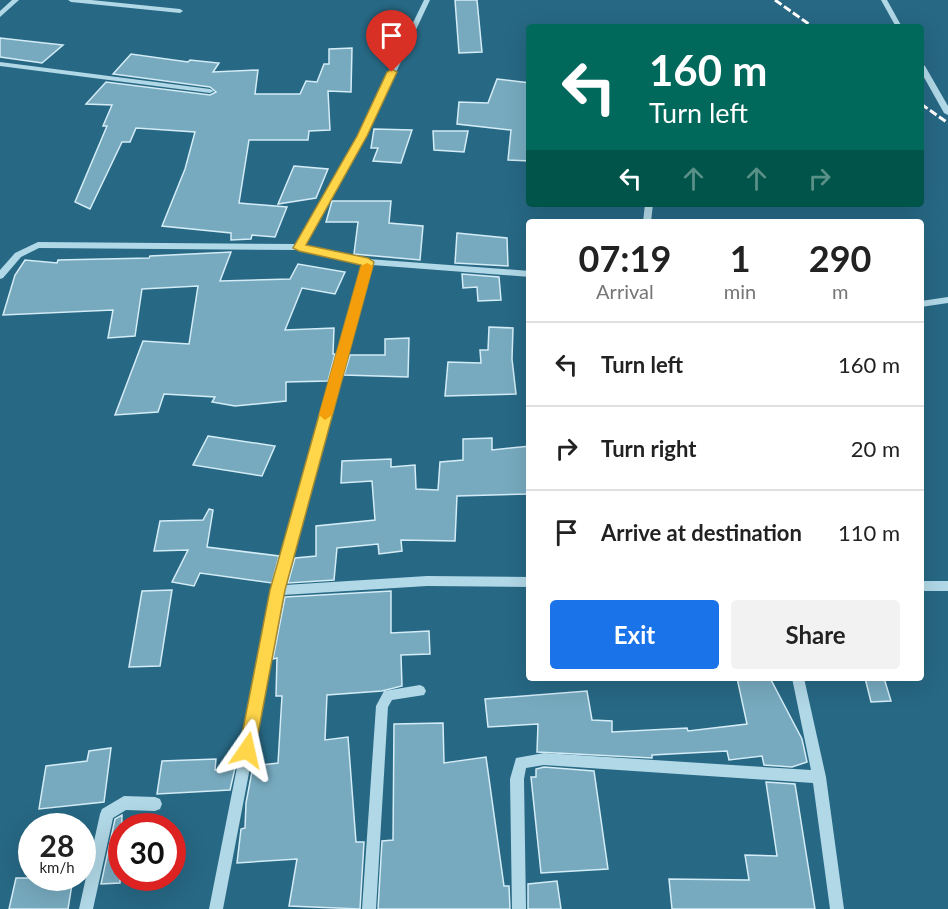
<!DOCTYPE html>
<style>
body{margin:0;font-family:Lato,sans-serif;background:#f2f2f2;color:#222;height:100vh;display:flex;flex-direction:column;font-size:22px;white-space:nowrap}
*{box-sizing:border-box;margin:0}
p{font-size:20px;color:#767676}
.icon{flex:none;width:33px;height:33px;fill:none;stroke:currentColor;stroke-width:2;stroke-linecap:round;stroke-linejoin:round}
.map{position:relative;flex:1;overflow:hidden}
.details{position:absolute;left:526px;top:219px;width:398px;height:462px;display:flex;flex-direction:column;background:#fff;border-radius:6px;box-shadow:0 6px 24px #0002}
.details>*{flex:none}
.hud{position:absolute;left:526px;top:24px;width:398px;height:183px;border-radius:6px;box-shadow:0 6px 24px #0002;background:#00695c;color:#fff;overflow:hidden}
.speed{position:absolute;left:18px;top:813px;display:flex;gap:12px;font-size:30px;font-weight:700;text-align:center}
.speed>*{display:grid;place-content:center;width:78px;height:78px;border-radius:50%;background:#fff;box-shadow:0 6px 24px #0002;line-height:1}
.speed small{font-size:15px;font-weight:400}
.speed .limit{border:9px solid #d22;background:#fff;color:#111}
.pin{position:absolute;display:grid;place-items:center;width:51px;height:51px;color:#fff;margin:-62px -26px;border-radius:50% 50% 50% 0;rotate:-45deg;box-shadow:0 0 6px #0007}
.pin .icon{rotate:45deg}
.me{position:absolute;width:66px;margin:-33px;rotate:11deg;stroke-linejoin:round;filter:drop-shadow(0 0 4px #0008)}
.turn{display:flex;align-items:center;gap:21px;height:126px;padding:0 24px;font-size:27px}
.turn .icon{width:78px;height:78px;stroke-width:2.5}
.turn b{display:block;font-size:42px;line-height:51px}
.lanes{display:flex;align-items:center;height:57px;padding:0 24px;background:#0003;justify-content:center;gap:30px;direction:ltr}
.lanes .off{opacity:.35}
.eta{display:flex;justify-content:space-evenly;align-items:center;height:102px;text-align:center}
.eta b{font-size:36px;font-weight:700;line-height:42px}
.cta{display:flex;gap:12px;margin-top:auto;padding:12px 24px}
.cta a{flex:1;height:69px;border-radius:6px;background:#1a73e8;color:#fff;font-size:24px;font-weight:700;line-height:69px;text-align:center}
.cta a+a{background:#f2f2f2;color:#222}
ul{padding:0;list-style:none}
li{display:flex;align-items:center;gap:18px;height:84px;padding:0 24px;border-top:2px solid #e0e0e0}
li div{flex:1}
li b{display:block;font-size:22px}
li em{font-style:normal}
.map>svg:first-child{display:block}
</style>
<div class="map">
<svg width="948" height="909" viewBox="0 0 948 909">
<rect width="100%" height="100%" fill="#276884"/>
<!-- building -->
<path fill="#77aabf" stroke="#d4ecf6" stroke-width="1.5" d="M455,0H477L482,52L459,53Z
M0,38L63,45L42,63L0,57Z
M352,48L351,92L328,91L330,130L309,131L308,140H249L239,203L287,207L275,237L252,235L251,239L231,240V233L162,226L185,169L195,132L136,128L130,142H122L90,209L75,202L107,126H103L112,105L86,104L106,82L210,95L216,92L210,87L113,74L131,54L188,62L190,60L219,63L213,72L258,70L255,94H300L306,81L317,82L324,64H329V49Z
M497,79L530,83V161L508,160L511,130L457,124L459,102L488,103Z
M374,129L412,130L401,163L373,161L378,148H371Z
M433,131H468L464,152L434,150Z
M294,166L328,169L316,198L278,204Z
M332,201H391L389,223L423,226L420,260L354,254L358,222H326Z
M457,233L507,238L508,266L455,263Z
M231,252L220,281L290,279L298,264L345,272L335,294L302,288L285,330L334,328L333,354H335L328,381L286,382V401L235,406L212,402L215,397L164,394L158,412L115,415L143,341L189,344L198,286L142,289L135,336L108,338L113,310L3,315L15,275L25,260L57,263L58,260L149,258L150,256Z
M462,274L499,277L501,300L478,301L477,287L463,288Z
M489,327L513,328L512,359L516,394L445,396L448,362L481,363L480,350H488Z
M409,338L408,377L344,375L350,355H385V339Z
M208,436L275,446L262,476L193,465Z
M492,438V450L530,446V494L457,496L455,541L401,540L402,551L379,554L378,544L337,548L334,580L288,583L295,558L316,556V526L375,520L372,481L341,483L342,461L391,459V467L415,465L416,489L438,490L440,462L463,460V439Z
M209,509L213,510L207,547L279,556L272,583L200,573L194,586L172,582L188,550L154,551L160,521L203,520Z
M172,590L160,666L129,667L142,591Z
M391,591V633L429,631L430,654L401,655L402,686L382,691L327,695L325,740L348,737L356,842H364L360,909L289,906L297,859L237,863L241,829L245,828L246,803L253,766L278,763L282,696H276L277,658L273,659L285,597Z
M737,678H770L802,739L807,762L792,767L764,765L762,756L729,760L727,751L652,755V758L537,752L538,724L488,727L485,699L587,691L592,720L612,721V732L687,728L688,731L747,724Z
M865,678H884L891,701L871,702Z
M443,723L444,763L486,757L504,886H509L510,909H378L382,841L393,840L394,724Z
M111,748L104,802L39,809L46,766L87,761L89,751Z
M216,759L215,770L235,768L230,790L157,794L162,761Z
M544,767L594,771L608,869L541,873L531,777H536V769Z
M766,782L795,784L815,909H672L669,879L749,880L745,855L777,856Z
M122,815L120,883L101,884L115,819Z
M16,878H73L68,909H9Z
M557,881L561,909H528V884Z"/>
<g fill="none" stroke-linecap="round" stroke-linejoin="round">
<!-- minor -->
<path fill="#b1d8e7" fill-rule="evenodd" d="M12,0H19L0,17V11Z
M68,0H91L180,9L183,11L180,13L71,2Z
M424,0H430L366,136L304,245L368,259L530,271V277L372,265L285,585L427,576L530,577V587L427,586L283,595L223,909H209L272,590L363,264L299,250L39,248L21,257L3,278L0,279V270L15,253L38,242L296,244L358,136Z
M881,0H887L902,27H896Z
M0,62L210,89L214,91L210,93L0,66Z
M921,64L925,66L948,106V115L944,113L921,72Z
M645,204H653L651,222H643Z
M948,297V303L921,307V301Z
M921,581H948V591H921Z
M792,678H804L826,777L844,909H830L813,783L544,765L526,768L524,779L526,909H512L510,779L516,758L544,753L811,770Z
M420,685L424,687L426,691L424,695L392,700L388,707L376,909H362L376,706L384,691Z
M124,796L155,797L160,799L162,804L160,809L155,811L126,810L113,818L93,909H79L100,814L102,809Z"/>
<!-- rail -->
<path stroke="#fff" stroke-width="3" stroke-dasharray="8 3" stroke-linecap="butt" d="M775,0L813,27
M921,104L948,123"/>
</g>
<!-- route -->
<path fill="#ffd54a" stroke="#a68a30" stroke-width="1.5" d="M392,69L397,72L367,136L306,245L368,258L374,262L285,590L255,750L253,755L247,758L241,755L239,750L270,590L361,265L299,251L293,248L357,136L387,72Z"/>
<!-- slow -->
<path fill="#f59e0b" d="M367,263L373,266L332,415L325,420L319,415L361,266Z"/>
</svg>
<div class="speed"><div>28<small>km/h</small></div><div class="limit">30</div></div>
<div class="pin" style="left:392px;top:72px;background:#d93025"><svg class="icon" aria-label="arrive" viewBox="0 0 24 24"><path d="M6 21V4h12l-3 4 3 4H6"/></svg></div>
<svg class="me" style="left:247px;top:750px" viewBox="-20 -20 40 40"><path d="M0-17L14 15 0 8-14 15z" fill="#ffd54a" stroke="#fff" stroke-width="4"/></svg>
<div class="hud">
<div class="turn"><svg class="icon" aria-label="left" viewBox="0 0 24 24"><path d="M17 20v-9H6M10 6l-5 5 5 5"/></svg><div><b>160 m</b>Turn left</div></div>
<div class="lanes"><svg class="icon" aria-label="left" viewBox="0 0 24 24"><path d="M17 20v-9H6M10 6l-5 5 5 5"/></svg><svg class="icon off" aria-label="ahead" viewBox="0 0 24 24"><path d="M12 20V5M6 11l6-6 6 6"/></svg><svg class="icon off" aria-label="ahead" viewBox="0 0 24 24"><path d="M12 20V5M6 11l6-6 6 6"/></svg><svg class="icon off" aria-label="right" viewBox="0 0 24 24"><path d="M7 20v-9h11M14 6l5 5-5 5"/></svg></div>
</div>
<section class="details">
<div class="eta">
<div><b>07:19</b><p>Arrival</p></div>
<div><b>1</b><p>min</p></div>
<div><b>290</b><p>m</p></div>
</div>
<ul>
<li><svg class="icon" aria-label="left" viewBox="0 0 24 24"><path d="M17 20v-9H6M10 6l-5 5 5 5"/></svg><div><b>Turn left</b></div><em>160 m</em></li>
<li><svg class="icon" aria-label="right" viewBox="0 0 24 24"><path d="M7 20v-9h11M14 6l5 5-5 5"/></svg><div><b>Turn right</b></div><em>20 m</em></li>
<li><svg class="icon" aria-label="arrive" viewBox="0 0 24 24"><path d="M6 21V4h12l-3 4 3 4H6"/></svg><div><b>Arrive at destination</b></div><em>110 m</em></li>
</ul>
<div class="cta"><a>Exit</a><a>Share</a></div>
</section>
</div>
